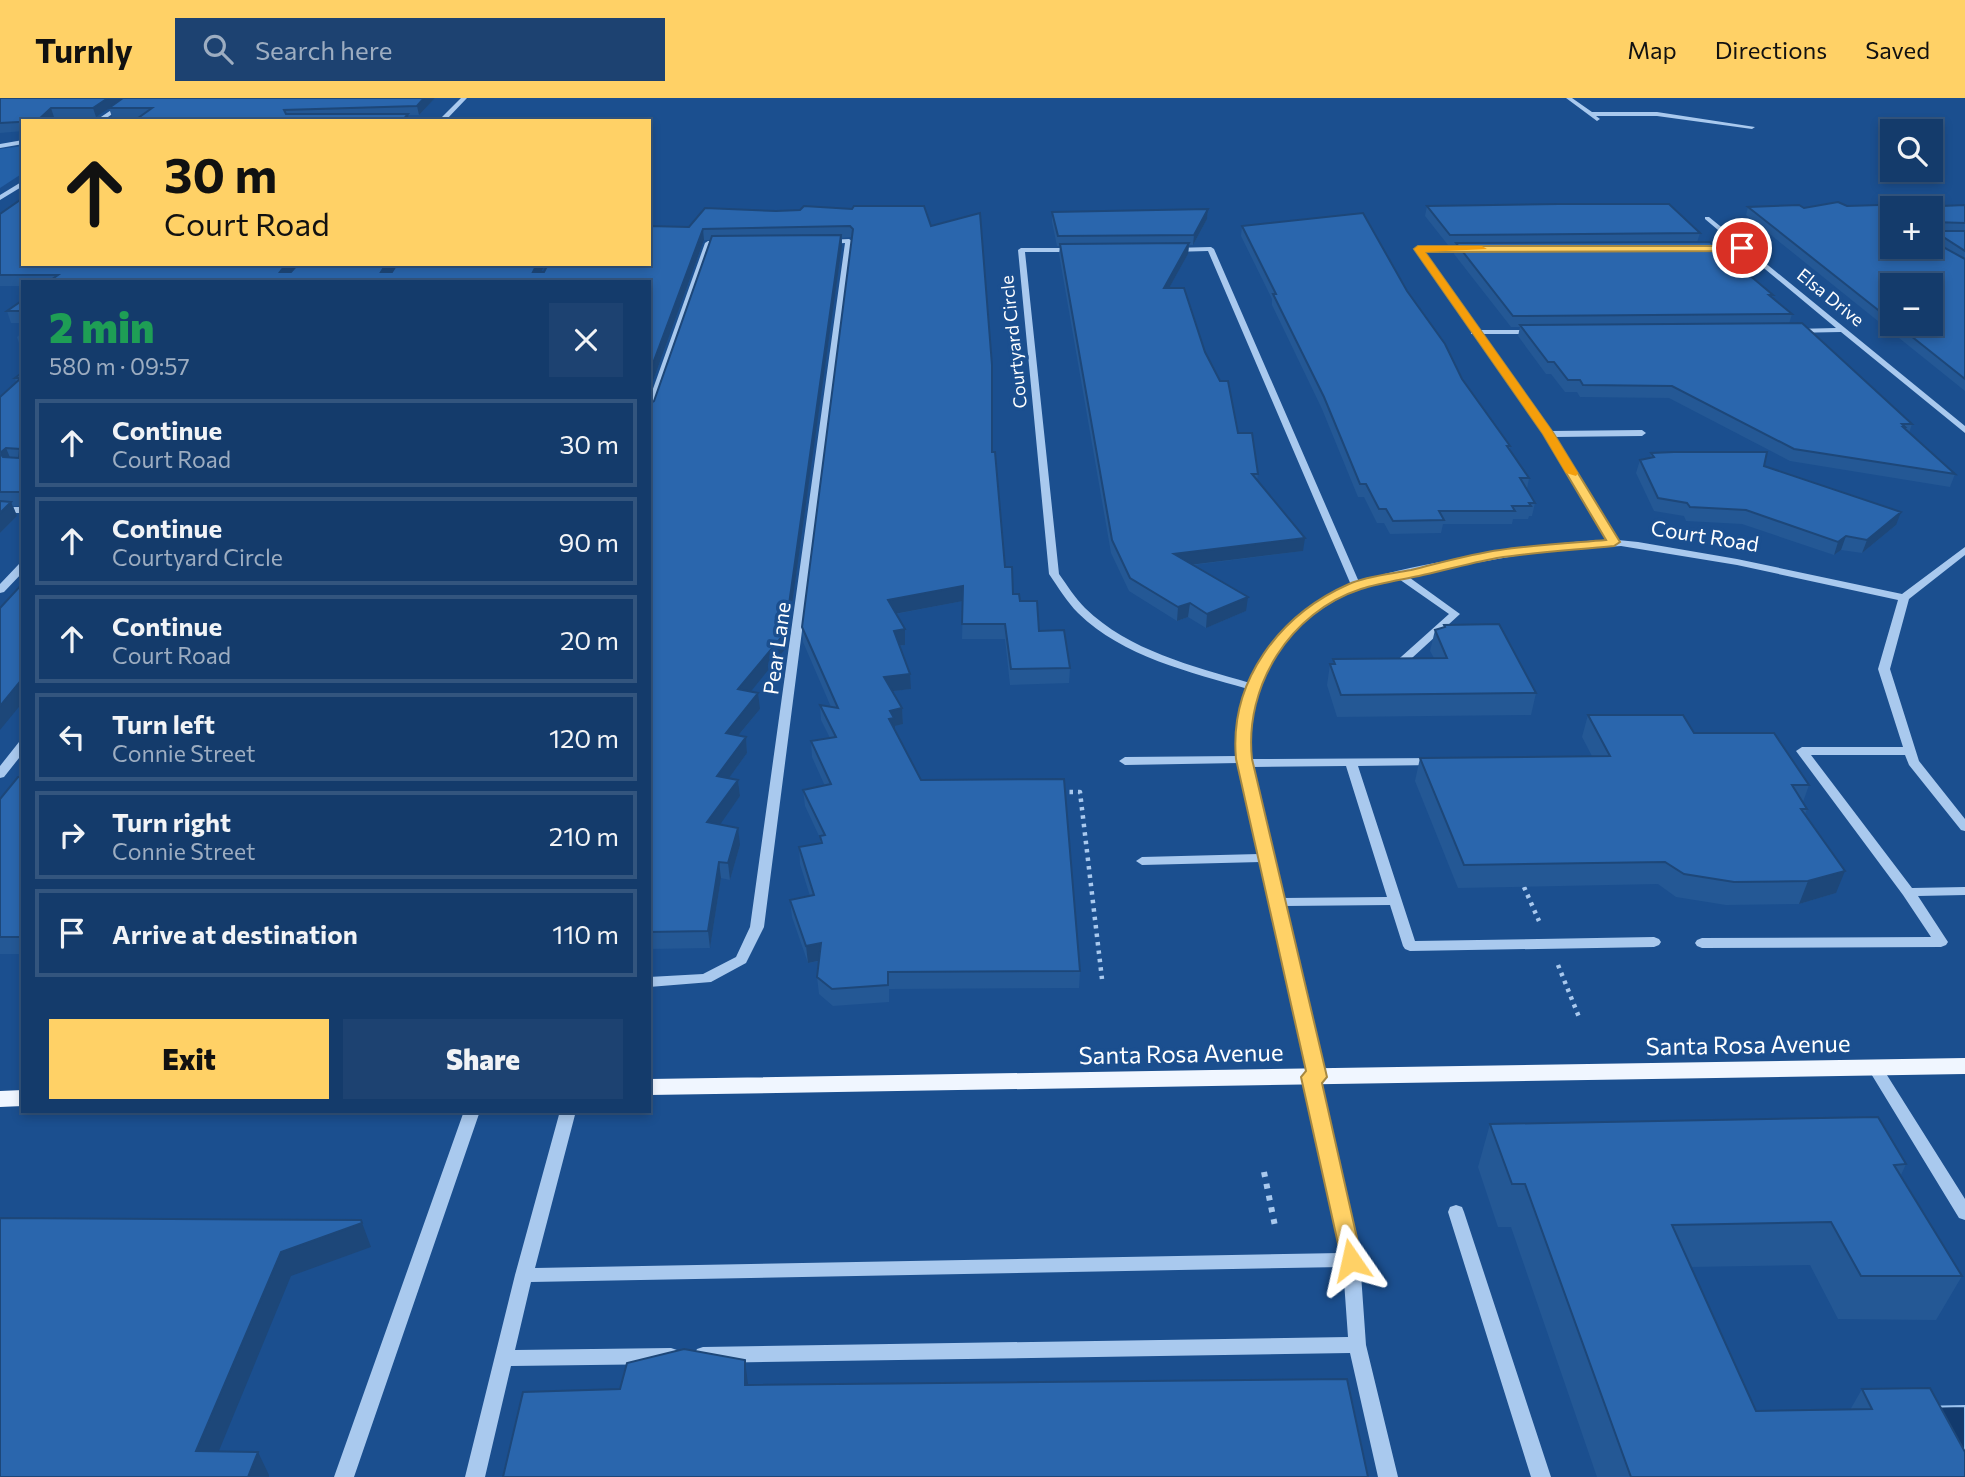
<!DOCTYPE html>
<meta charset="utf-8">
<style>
body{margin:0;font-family:Commissioner,sans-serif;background:#1d4271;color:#f1f3f6;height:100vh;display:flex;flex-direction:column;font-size:26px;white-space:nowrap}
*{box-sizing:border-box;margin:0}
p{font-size:23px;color:#9dadc1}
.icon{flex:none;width:38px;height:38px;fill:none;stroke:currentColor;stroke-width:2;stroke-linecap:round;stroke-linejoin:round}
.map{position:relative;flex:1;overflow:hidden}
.panel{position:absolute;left:21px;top:182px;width:630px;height:833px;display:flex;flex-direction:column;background:#143b6b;border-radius:0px;box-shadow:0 4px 10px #0003,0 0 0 2px #33557e}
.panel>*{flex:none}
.hud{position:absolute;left:21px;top:21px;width:630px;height:147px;border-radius:0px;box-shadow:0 4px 10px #0003,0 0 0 2px #33557e;background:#ffd166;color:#111;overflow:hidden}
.controls{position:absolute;left:1880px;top:21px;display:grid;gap:14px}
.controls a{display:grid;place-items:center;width:63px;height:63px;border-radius:0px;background:#143b6b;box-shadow:0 4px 10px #0003,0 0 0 2px #33557e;font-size:35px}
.pin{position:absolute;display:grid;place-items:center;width:60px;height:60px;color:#fff;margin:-30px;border:4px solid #fff;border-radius:50%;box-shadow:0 2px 7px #0007}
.me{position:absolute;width:77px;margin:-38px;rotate:349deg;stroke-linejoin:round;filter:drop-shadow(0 0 5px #0008)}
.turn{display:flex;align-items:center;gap:24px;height:147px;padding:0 28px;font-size:32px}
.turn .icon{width:91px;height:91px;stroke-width:2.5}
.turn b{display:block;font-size:49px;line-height:60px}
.round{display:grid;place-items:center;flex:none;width:74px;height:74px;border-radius:0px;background:#1d4271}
.headline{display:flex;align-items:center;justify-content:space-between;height:119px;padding:0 28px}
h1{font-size:42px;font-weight:800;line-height:52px;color:#1e9e55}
.action{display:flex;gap:14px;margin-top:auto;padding:14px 28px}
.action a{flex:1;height:80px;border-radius:0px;background:#ffd166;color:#111;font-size:28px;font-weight:800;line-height:80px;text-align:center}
.action a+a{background:#1d4271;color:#f1f3f6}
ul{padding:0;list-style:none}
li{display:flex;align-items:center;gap:21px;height:88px;margin:0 14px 10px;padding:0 14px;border:4px solid #33557e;border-radius:0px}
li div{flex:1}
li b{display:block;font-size:26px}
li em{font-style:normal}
header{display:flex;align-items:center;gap:42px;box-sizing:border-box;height:98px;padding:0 35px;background:#ffd166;color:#111}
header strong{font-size:33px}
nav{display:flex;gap:38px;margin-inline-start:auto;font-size:24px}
.search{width:490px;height:63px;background:#1d4271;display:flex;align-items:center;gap:18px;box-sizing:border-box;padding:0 24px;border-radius:0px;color:#9dadc1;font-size:26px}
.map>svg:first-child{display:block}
</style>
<header>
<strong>Turnly</strong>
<div class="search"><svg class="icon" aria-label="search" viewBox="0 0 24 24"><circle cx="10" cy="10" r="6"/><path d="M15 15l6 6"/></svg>Search here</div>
<nav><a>Map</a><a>Directions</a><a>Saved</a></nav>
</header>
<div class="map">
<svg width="1965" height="1379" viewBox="0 0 1965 1379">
<rect width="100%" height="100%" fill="#1b4f8f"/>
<!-- green -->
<path fill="#2461a8" d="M23,48V75L0,90V51Z"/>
<!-- water -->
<path fill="#123a6d" stroke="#9cc4f0" stroke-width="2" d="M1965,1308V1379L1918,1309Z"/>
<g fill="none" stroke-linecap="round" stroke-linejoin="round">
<!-- path-far1 -->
<path stroke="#a9c9ee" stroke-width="4.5" stroke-dasharray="3.5 5" stroke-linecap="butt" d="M1061,694H1080L1102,881
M1524,789L1539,823
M1558,867L1579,919"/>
<!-- path -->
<path stroke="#a9c9ee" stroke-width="6" stroke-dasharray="5 7" stroke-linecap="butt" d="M1264,1074L1275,1128"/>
<!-- minor -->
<path fill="#a9c9ee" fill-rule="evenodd" d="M129,0H136L102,23H95Z
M461,0H467L446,22H390L442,19Z
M1566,0H1572L1592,14H1657L1755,29L1752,31L1657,18H1596L1600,21L1597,23Z
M23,42V46L0,50V46Z
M23,83V88L0,102V97Z
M1705,119H1709L1965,328V335L1841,234L1790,235L1789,233L1793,231L1836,230L1742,152L1698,151L1697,150L1700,148H1737L1705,121Z
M849,141L852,143L764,829L746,865L711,884L649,889V879L703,876L736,859L750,829L845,145L827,146L824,144L827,142Z
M708,143H725L728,145L725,147H711L653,315L649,317V302L705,145Z
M1211,149L1214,151L1359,484C1393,472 1429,466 1464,460C1512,452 1559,443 1608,442L1544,336L1474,236H1471V232L1415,151L1418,149L1474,150L1475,151L1472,153H1423L1479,232H1536L1537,234L1533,236H1482L1551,333L1642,332L1646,335L1642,338L1554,339L1618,442L1638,444L1737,461L1902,496L1965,449V457L1909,501L1890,571L1919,663L1965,721V733L1961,732L1909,667L1905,657H1811L1912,790L1965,789V797L1918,798L1948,844L1946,847L1941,849L1702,850L1697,848L1695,845L1697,842L1702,840L1931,839L1903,797L1796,653L1802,649H1903L1878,571L1898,502L1737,467L1621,448L1538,454L1406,477L1460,516L1400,571L1396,572L1390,569L1392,567L1449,516L1396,479C1303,503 1248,562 1250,661L1440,660L1442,663L1440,666L1436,667L1358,668L1415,843L1654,839L1659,841L1661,844L1659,847L1654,849L1410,853L1405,851L1403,848L1390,807L1285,808L1325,979L1320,984L1342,1072L1360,1162L1366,1247L1398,1379H1378L1350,1255L703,1265L697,1263L694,1257L697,1251L703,1249L1348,1239L1343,1169L531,1184L515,1252L671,1250L677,1252L680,1258L677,1264L671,1266L511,1268L485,1379H465L515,1177L560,1013H576L535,1170L1341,1155L1326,1072L1303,979L1308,974L1261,764L1142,767L1136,763L1142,759L1259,756L1239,665L1125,667L1119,663L1125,659L1238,658C1238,634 1240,613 1248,591C1190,574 1123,559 1078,515C1067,504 1058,489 1049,476L1018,152L1021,150H1076L1079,152L1076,154H1025L1059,476C1067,487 1075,500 1085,510C1129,553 1193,568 1250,585C1268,539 1307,507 1351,487L1208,153L1172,154L1169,152L1172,150ZM1346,668L1387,799L1282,800L1252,669Z
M0,409H23V415H0Z
M23,465V474L4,494L0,495V486L19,466Z
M19,644H23V655L4,679L0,680V668Z
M1875,964L1880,966L1965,1101V1122L1959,1120L1870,974L1867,970L1870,966Z
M464,1013H480L354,1379H334Z
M1456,1107L1462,1109L1464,1114L1551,1379H1531L1448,1114L1450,1109Z"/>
<!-- major -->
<path fill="#f0f6ff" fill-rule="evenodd" d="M1965,960V976L649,997V981Z
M23,992V1008L0,1009V993Z"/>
</g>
<!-- wall -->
<path fill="#245895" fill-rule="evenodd" d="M0,0H435L419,17H408L409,23L112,19L109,10L96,19H54L51,23H23V33L0,35Z
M1965,107V133L1932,132V138L1934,133H1965V293L1746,117L1748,109L1804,110L1847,108L1918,109ZM1892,187L1930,226H1892Z
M1427,108L1700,135L1697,144L1773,197L1772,199L1792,216L1789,226L1912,326L1909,335L1955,376L1950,389L1790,363L1669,300L1580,299L1577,294H1565L1551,276H1546L1518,238L1520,229H1511L1454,156L1456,147H1448L1425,118Z
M852,111L992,354L1005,469L1013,496L1020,503L1039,533L1070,570L1069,585L1010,587L1005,541H962L963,503L896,516L905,547L900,548L911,591L893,593L902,610L903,626L895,628V632L921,682L1080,873L1079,890L889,891V904L833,908L819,896L817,879L819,863L808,865L792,819L790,802L810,798L800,766L799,749L820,745V740L805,708L803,692L825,688L812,659L811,643L830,640L821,622L820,607L831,609L803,544L802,529L852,140L851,139L842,140V148L786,550L750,594L760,611L738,638L746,639L747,655L729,680L738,682L740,698L719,727L740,747L730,782L721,780L710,850L649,851V306L654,303L711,142H704L649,294V184H23V188H0V116L23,166H396L391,174H541L689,129L776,113Z
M1208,111L1207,121L1193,147H1189L1188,156L1169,190L1205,254L1238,335L1258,376L1257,383L1303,453L1193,467L1246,513L1206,530L1188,519L1177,523L1129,493L1111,455L1059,156L1060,148H1057L1052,124V114Z
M1242,128L1407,193L1462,281L1510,348V353L1529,380L1527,391L1535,405L1532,418H1529L1528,421H1513L1512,426H1443L1441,435L1390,436L1384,425H1377L1364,399H1358L1322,311L1272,207V201L1241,138Z
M23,202V225H11L7,213Z
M23,234V251H21L17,239Z
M23,274V408H13L17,418L0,435V299L16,284L15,280Z
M1651,355L1764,368L1896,427L1862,455L1841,452L1834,457L1742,426L1686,423L1684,418L1654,413L1636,375L1640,362L1650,360Z
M1444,527L1536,595L1531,617L1337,619L1327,587L1330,566H1333V561L1434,560L1430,553L1435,532L1444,530Z
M1588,617L1694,635L1809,687L1803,704L1807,711L1805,716L1836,795L1799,806L1726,807L1676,799L1658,786L1458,790L1415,683L1420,660L1592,658L1582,639Z
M23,679V856H0V701Z
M1490,1026L1906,1066L1901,1077L1962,1178L1936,1222L1838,1221L1810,1167L1691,1169L1756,1313L1850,1312L1862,1291L1965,1379H1597L1511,1129H1498L1478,1069Z"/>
<!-- shaded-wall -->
<path fill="#1d4779" d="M108,0H125L96,19L93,10Z
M424,0H435L419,17L417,8Z
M51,10L54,19L51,23H37Z
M408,16L409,23H402Z
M1208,111L1207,121L1193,147L1194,137Z
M703,131L704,142L649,294V276Z
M841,137L842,148L786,550L740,607L738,591Z
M1189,145L1188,156L1163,201L1164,190Z
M286,166H298L285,184L280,174Z
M386,166H396L385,184L381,174Z
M537,166H545L536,184L533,174Z
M6,350L12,364L5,369L0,355Z
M11,404L17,418L0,435V415Z
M1901,414L1896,427L1862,455L1867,442Z
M1846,438L1841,452L1834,457L1838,444Z
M1305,440L1303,453L1173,469L1174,456Z
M963,488V503L889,517L888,502Z
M1248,499L1246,513L1206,530L1207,516Z
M1190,505L1188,519L1177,523L1178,509Z
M905,531V547L895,548L894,533Z
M910,576L911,591L885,594L884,579Z
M23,580V604L0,632V608Z
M758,595L760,611L727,651L726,635Z
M902,610L903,626L895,628V636L889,621L890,613Z
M746,639L747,655L719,694L717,678Z
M738,682L740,698L710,741L707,724Z
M738,730L740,747L730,782L728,765Z
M719,764L721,780L710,850L708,833Z
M1845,773L1836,795L1799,806L1808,783Z
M821,845L822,862L808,865L806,848Z
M361,1122L371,1149L291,1178L209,1377L196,1353L281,1154Z
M745,1262L748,1286V1311L745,1287Z
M258,1354L269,1377V1379H248Z"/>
<!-- building -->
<path fill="#2a66ad" stroke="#1d4779" stroke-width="2" fill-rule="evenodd" d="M0,0H108L93,10H51L37,23L0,25Z
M123,0H424L417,8L284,12L286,16H408L402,23H134L152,10H109Z
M23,100V166H286L280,174H291L298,166H386L381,174H392L397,166H537L533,174H544L548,166H649V128L689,129L705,110L776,113L800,112L804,108L852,111L854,108H924L931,128L980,115L992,267V354H995L1005,469H1012L1013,496H1019L1020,503H1037L1039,533L1064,532L1070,570L1011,571L1005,526H962L963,488L888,502L905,531L894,533L910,576L884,579L902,610L890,613L894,620L889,621L921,682L1064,681L1080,873L888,874V887L832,891L817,879L821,845L806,848L790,802L814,797L799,749L822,745L820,738L825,737L803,692L831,686L811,643L836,639L820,607L838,610L802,529L853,131L850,128L703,131L649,276V184H48L58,177H0V116Z
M1838,104L1847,108L1911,106L1918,109L1965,107V125L1933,124L1932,143L1965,161V281L1896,226H1930V187H1892V223L1748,109L1799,107L1804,110ZM1892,110H1930V149H1892Z
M1559,106H1669L1700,135L1450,137L1427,108Z
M1208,111L1194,137L1058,138L1052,114Z
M1363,115L1407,193L1445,246L1462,281L1510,348H1507L1529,380H1520L1535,405H1529L1531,408H1512L1515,413H1439L1444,422L1393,423L1386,411H1379L1366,386H1360L1324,299L1273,196H1276L1242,128Z
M1934,133H1965V153Z
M841,137L785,535L738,591L758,595L726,635L746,639L717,678L738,682L707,724L738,730L728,765L719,764L708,833L649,834V306L654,303L712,138Z
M1710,144L1773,197H1769L1792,216L1513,218L1456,145Z
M1189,145L1164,190H1184L1205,254L1220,283H1228L1238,335H1252L1258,376H1252L1305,440L1174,456L1248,499L1207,516L1190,505L1178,509L1130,480L1112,442L1060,146Z
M23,202V213H7Z
M1802,225L1912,326H1902L1905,329H1903L1955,376L1794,351L1672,288L1583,287L1580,282H1568L1554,264H1548L1520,227Z
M23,274V391L20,394H0V355L3,359L19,360L20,351L6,350L0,355V299L21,280H15Z
M1674,354H1767L1764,368L1901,414L1867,442L1846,438L1838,444L1746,412L1690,409L1687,405L1658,400L1640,362L1654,359L1651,355Z
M0,403L11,404L0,415Z
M23,485V580L0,608V510Z
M1499,526L1536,595L1341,597L1330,566H1335L1333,561L1447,560L1435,532L1445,529L1444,527Z
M1588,617H1683L1694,635H1774L1809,687H1792L1807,711H1801L1845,773L1808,783L1734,784L1684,776L1665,764L1464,767L1420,660L1610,658Z
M18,679H23V839H0V701Z
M1878,1019L1906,1066L1894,1067L1962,1178H1861L1831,1124L1672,1127L1756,1313L1872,1311L1862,1291L1930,1290L1965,1354V1379H1631L1525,1086H1512L1490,1026Z
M0,1120L361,1122L362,1125L281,1154L196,1353L258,1354L248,1379H0Z
M684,1251L745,1262V1287L1347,1281L1368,1379H503L523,1294L620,1291L627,1265Z"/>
<!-- route -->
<path fill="#ffd166" stroke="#a68842" stroke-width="2" d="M1745,148L1742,153L1425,154L1554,336L1620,444L1614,448C1575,452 1535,454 1497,460C1471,465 1445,472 1419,478C1400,482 1379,485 1361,491C1290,514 1244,588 1252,661L1327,979L1322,985L1362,1162L1358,1168L1351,1171L1343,1168L1301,979L1306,973L1236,661C1229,583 1279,517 1349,486C1367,478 1391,476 1411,472C1440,465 1470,456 1500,452C1535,447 1570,445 1606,442L1543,336L1414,151L1418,148Z"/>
<!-- slow -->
<path fill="#f59e0b" d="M1418,148H1482L1487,151L1425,154L1552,333L1578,375L1576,378L1566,375L1543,336L1414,151Z"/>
<g text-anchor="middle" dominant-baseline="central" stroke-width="7" stroke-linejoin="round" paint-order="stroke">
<!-- far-street labels -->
<g font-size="18" fill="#fff" stroke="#1b4f8f">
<text transform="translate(1831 199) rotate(39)">Elsa Drive</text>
<text transform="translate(1013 244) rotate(-96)">Courtyard Circle</text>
</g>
<!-- street labels -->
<g font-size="21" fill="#fff" stroke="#1b4f8f">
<text transform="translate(1705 437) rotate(9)">Court Road</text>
<text transform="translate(776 550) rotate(-82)">Pear Lane</text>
</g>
<!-- near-street labels -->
<g font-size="24" fill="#fff" stroke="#1b4f8f">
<text transform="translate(1748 946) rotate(-1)">Santa Rosa Avenue</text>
<text transform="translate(1181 955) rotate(-1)">Santa Rosa Avenue</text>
</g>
</g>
</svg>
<div class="controls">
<a><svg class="icon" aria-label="search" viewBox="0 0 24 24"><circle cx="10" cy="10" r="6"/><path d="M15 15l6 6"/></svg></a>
<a>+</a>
<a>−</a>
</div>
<div class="pin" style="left:1742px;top:150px;background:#d93025"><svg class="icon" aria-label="arrive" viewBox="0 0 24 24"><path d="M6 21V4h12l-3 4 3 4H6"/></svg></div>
<svg class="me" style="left:1351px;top:1162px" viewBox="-20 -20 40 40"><path d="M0-17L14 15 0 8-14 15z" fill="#ffd166" stroke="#fff" stroke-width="4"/></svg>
<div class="hud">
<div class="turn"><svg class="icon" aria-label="ahead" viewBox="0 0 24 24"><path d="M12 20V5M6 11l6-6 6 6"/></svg><div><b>30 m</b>Court Road</div></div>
</div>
<section class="panel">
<div class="headline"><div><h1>2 min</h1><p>580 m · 09:57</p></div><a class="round"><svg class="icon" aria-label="close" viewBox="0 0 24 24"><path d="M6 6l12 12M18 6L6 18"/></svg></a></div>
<ul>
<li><svg class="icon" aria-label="ahead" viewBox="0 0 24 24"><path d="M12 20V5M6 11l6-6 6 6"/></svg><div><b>Continue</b><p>Court Road</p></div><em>30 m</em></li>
<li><svg class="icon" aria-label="ahead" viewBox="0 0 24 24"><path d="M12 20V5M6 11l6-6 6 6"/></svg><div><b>Continue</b><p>Courtyard Circle</p></div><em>90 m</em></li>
<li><svg class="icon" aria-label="ahead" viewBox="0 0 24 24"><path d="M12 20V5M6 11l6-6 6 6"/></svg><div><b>Continue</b><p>Court Road</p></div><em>20 m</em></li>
<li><svg class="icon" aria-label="left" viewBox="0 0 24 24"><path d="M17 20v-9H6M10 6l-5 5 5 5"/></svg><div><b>Turn left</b><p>Connie Street</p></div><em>120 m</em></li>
<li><svg class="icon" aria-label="right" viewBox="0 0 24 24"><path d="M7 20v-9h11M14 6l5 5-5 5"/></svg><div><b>Turn right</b><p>Connie Street</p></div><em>210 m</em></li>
<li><svg class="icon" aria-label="arrive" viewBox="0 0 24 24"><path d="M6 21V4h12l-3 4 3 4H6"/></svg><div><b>Arrive at destination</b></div><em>110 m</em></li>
</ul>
<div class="action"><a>Exit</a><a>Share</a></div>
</section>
</div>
